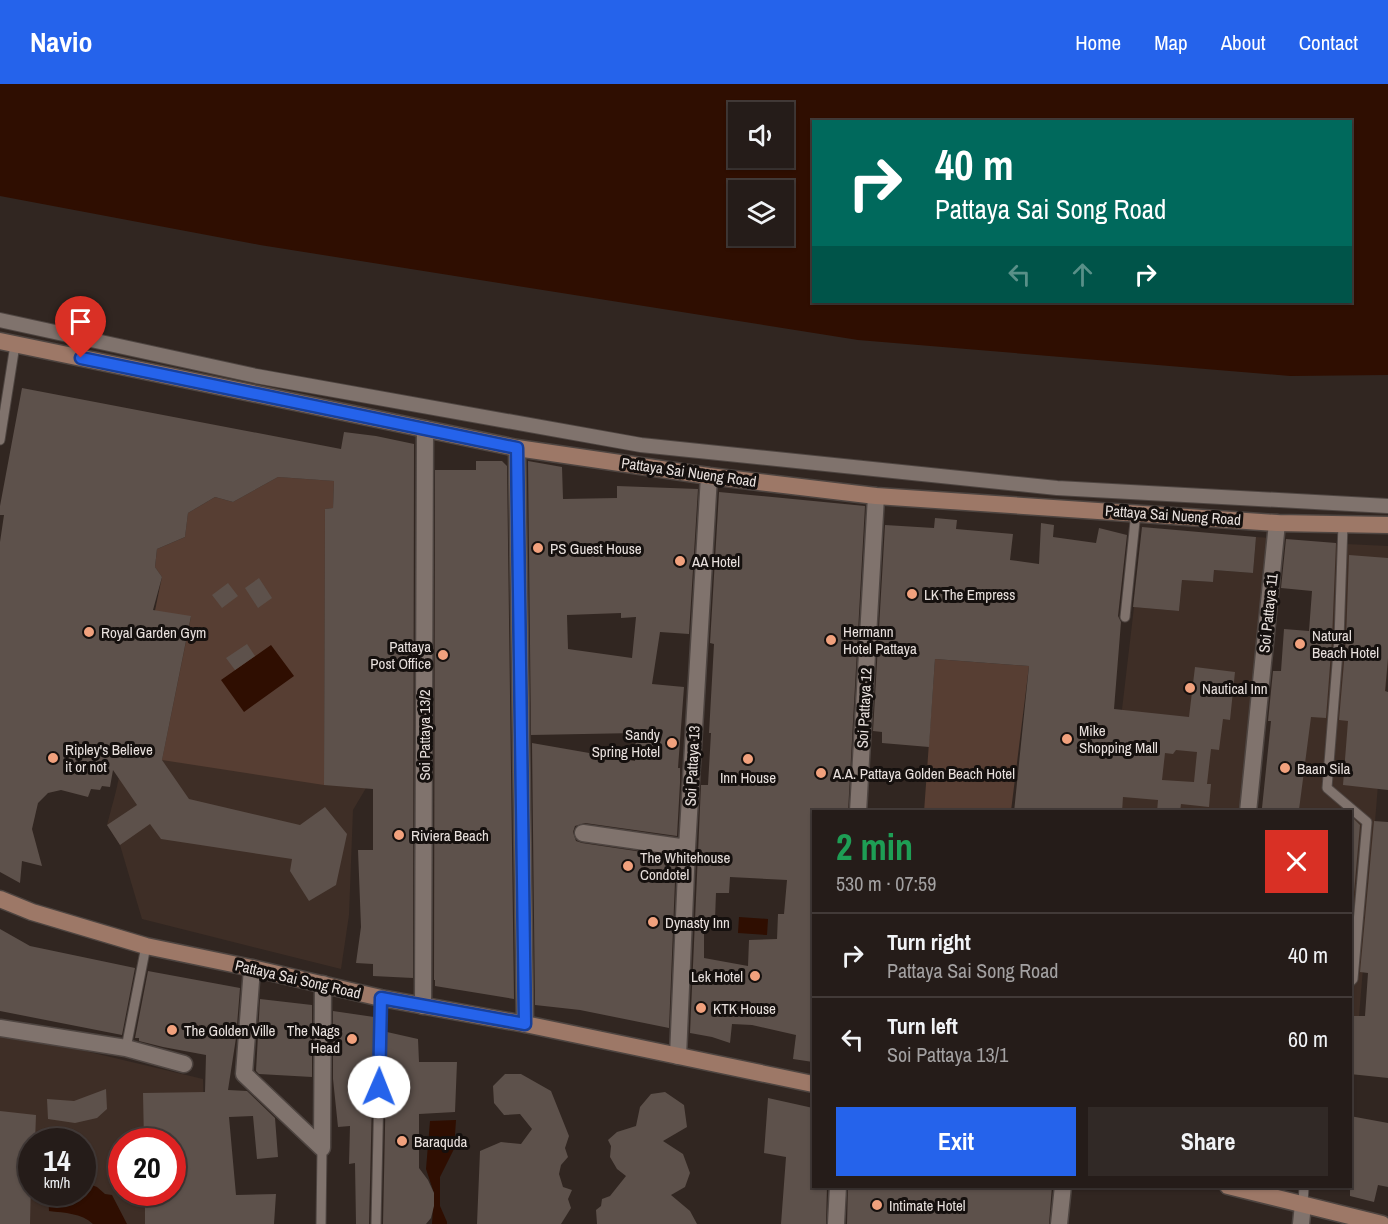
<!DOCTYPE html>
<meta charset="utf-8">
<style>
body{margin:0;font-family:"Archivo Narrow",sans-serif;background:#312926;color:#f1f3f6;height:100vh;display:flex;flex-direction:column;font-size:22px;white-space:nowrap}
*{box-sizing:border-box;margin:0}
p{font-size:20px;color:#a3a1a2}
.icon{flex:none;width:33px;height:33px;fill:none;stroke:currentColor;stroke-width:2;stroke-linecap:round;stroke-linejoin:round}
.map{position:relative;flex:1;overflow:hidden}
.drawer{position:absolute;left:812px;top:726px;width:540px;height:378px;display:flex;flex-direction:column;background:#251c19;border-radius:0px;box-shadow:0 2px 4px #0004,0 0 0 2px #423a38}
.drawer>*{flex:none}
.hud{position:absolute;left:812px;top:36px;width:540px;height:183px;border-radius:0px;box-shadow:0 2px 4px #0004,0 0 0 2px #423a38;background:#00695c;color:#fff;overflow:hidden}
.tools{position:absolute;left:728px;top:18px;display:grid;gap:12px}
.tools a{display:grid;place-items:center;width:66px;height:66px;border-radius:0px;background:#251c19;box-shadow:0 2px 4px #0004,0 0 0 2px #423a38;font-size:30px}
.speed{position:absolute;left:18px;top:1044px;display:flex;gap:12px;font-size:30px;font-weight:700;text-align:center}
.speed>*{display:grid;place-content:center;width:78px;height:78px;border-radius:50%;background:#251c19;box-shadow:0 2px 4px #0004,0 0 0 2px #423a38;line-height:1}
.speed small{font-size:15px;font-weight:400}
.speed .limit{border:9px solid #d22;background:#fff;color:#111}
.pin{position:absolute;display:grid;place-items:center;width:51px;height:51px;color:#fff;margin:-62px -26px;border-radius:50% 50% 50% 0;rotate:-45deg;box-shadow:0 0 6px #0007}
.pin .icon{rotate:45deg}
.me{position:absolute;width:66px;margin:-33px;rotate:1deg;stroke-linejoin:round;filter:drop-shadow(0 0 4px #0008)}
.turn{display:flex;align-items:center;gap:21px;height:126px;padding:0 24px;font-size:27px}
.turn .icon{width:78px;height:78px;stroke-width:2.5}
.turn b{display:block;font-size:42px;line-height:51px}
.lanes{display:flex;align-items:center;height:57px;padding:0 24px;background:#0003;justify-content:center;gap:30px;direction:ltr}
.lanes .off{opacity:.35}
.round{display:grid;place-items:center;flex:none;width:63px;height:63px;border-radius:0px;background:#312926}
.overview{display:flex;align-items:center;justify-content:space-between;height:102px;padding:0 24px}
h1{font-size:36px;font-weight:700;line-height:45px;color:#1e9e55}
.cta{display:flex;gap:12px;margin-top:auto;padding:12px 24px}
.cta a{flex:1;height:69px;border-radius:0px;background:#2563eb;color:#fff;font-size:24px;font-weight:700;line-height:69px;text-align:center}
.cta a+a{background:#312926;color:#f1f3f6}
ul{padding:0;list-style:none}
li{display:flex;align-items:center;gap:18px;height:84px;padding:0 24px;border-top:2px solid #423a38}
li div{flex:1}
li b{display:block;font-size:22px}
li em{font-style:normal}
header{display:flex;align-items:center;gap:36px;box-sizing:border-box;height:84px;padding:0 30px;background:#2563eb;color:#fff}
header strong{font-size:28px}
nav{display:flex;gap:33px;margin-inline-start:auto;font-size:21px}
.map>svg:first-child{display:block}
</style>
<header>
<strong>Navio</strong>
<nav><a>Home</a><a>Map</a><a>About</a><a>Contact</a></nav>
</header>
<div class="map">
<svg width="1388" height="1140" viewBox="0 0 1388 1140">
<rect width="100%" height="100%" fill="#312621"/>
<!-- built -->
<path fill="#3e2e26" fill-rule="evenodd" d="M278,393L334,397L333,424L366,704L353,726L349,831L341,885L142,835L120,761L107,741L116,707L162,493L155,483L185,453L188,429L233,418Z
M1256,453L1272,454L1242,727L1110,728L1134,523L1179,527L1182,496L1213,498L1214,486L1253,489Z
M1325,459L1388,462V579L1350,1043V728H1299Z
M0,950L39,956L203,995L207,1140H0ZM32,1058H82V1108H32ZM122,1058H172V1108H122Z"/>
<!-- green -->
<path fill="#573e33" d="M278,393L334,397L333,424L325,425L324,701L162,676L191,533L155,527L162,493L155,483L157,465L185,453L188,429L215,413L233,418Z
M935,575L1029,582L1011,727L924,728Z"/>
<!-- water -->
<path fill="#2f0e01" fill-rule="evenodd" d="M0,0H1388V291L1290,292L858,256L260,161L0,112ZM783,28V74H738V28ZM813,38H1350V218H813ZM783,106V152H738V106Z
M271,561L294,592L244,628L221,596Z
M739,833L768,835L767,851L738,849Z
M456,1036L454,1065L440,1093V1122L447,1138V1140H432L434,1109L426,1085L430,1037Z
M89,1100L97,1103L105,1110L112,1111L127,1140H93C81,1129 65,1129 49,1127L48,1109L82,1108L83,1103Z"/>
<!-- building -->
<path fill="#5d514b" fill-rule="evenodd" d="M22,304L341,365L344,348L376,352L414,360L413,894L373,892V880L356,879L361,843L358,766H373V705L324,701L325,425L333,424L334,397L278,393L233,418L215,413L188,429L185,453L157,465L155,483L162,493L153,526L191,532L162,676L189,715L300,741L325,723L347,750L336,801L309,817L290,787L292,775L161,755L150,740L120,761L107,741L137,721L113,686L110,703L102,702L100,706L91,705L88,713L61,706L48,709L38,719L32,745L42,782L22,777L20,799L0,788V458L4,431H0V422Z
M476,377H502L507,382L514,915L435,902V896H434L435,386H476Z
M528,377L562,383L563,415L617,414V402L698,405L689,550L660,548L652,600L684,603L678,684H680V699L677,752L585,739L575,742L573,748L576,757L582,759L676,773L669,944L580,926L535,921L532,659L635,677L636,649L531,651ZM621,529V534L636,533L632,574L568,565L567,531Z
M719,408L865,422L848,728H813V978L793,975L796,951L752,941L732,940L730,959L712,953L690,949L701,701H708L711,649H709L714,560L710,559ZM730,793L787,796L784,830H778L777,855L749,856L748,882L704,874V835H715L716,809H729Z
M935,434L957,436L956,445L1013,450L1010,476L1039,480L1041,439L1054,441L1053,453L1096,459L1099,444L1127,451L1118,532L1121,538L1114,625L1189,633L1195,583L1235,588L1230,636L1223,635L1219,666L1211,665L1207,700H1211L1209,723L1181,720L1180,728H1157L1158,716L1123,713L1122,728H1014L1029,582L935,575L929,663L882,659V648L873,647L885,441L934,444ZM1176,666L1197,668L1194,698L1162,696L1165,669L1173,670Z
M1142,443L1256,453L1253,489L1214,486L1213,498L1182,496L1179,527L1133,523Z
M1286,455L1336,459L1332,555L1326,634L1311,633L1299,726L1262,724L1271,637H1268L1273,587H1281L1284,545L1309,547L1312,507L1281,504Z
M1349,471L1388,474V574L1385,607L1388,608V706L1343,701L1348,637L1339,636L1346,555Z
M259,494L272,514L258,524L245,504Z
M228,499L238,512L222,524L212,511Z
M247,560L255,572L235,586L226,574Z
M1350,735H1354L1360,741L1350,853Z
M1374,737L1388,738V994L1350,990V932H1365L1368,889L1360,888Z
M0,845L30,862L135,884L122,951L0,927Z
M148,887L240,904L236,954L228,1006L247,1007L275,1034L278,1073L257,1075L253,1032L229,1033L236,1111L276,1110L274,1140H145V1108H172V1058H144L143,1009L205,1008L206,971L163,963L139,957V954H135Z
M260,915L312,921V993L259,990L256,987Z
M333,927L374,933L369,1140H356L355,1079L349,1080L350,1042L338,1043L333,995Z
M387,948L418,955L419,978H457L455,1028L419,1030V1084L428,1096L434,1109V1122L431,1134L426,1140H383Z
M505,990H521L551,1007L569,1052L565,1064L568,1073L561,1081L559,1090L563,1103L572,1106L568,1115L571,1124L561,1140H477L480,1067L501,1058L521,1060L532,1045L520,1030L504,1031L494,1019L493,1002Z
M106,1005L107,1025L97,1034L75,1039L48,1035L47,1015L74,1017Z
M665,1008L684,1021L687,1043L663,1057L683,1070L690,1089L685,1103L671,1111L690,1127L697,1140H597L596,1126L601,1122L602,1115L610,1112L626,1092L617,1085L610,1073L611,1062L608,1056L617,1048L636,1042L640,1023L651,1010Z
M768,1014L813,1024V1102H827L826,1140H781L786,1073L764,1069Z
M0,1027L36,1031L35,1058H32L30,1140H0Z
M1350,1032L1388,1039V1103L1378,1101L1374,1118L1350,1112Z
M848,1102H1052L1049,1140H847Z"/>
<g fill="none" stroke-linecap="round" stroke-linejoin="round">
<defs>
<path id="service" d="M0,356L15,261
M1343,440L1339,555L1327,704L1367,738L1353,895L1350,898
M1125,533L1136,428
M126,964L146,862
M1303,1120L1304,1102
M321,1140L322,1064
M376,1140L381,914"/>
<path id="pedestrian" d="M0,236L256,292L641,361L1057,404L1388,422"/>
<path id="minor" d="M517,364L525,940
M858,728L876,412
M1248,728L1277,439
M583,749L687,764
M252,884L244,990L322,1064L323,900
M423,922L425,345
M0,944L126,964L184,980
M678,972L687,764L709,392
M836,1140L838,1102
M1059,1140L1063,1102
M1301,1140L1303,1120"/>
<path id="secondary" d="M0,257L517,364L709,392L876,412L1277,439L1388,441
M0,815L32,828L146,862L252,884L381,914L525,940L813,1000
M1228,1102L1382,1140"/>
</defs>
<!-- service casing -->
<use href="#service" stroke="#4e4541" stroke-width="11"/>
<!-- pedestrian casing -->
<use href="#pedestrian" stroke="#4e4541" stroke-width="16"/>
<!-- minor casing -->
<use href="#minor" stroke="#4e4541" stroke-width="19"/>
<!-- secondary casing -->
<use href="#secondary" stroke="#4e4541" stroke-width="19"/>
<!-- service -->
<use href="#service" stroke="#80736d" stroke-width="9"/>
<!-- pedestrian -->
<use href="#pedestrian" stroke="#80736d" stroke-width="14"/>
<!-- minor -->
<use href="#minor" stroke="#80736d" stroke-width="16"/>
<!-- secondary -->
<use href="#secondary" stroke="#9d7867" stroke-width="16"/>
</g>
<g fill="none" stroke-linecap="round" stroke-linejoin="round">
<defs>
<path id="route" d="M81,274L517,364L525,940L381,914L379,1003"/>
</defs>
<!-- route casing -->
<use href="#route" stroke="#184099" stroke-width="15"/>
<!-- route -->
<use href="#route" stroke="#2563eb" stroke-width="10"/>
</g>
<!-- markers -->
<g fill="#f1a17d" stroke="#15100e" stroke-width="2">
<circle cx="538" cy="464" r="6"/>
<circle cx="680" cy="477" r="6"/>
<circle cx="912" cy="510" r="6"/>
<circle cx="89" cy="548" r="6"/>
<circle cx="831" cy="556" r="6"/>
<circle cx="1300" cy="560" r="6"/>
<circle cx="443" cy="571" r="6"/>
<circle cx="1190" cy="604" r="6"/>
<circle cx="1067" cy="655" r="6"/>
<circle cx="672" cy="659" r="6"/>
<circle cx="53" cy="674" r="6"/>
<circle cx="748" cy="675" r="6"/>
<circle cx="1285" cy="684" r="6"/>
<circle cx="821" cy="689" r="6"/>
<circle cx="399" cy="751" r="6"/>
<circle cx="628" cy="782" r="6"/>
<circle cx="653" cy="838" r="6"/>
<circle cx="755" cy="892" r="6"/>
<circle cx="701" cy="924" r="6"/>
<circle cx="172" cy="946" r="6"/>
<circle cx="352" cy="955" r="6"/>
<circle cx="402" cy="1057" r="6"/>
<circle cx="877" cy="1121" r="6"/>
</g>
<g text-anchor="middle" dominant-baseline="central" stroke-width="6" stroke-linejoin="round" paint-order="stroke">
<!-- street labels -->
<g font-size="15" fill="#e8e0dd" stroke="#15100e">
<text transform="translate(689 388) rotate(8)">Pattaya Sai Nueng Road</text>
<text transform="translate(1173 431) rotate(4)">Pattaya Sai Nueng Road</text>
<text transform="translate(1268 529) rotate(-84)">Soi Pattaya 11</text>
<text transform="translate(864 624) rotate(-87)">Soi Pattaya 12</text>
<text transform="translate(424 651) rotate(-90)">Soi Pattaya 13/2</text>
<text transform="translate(692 682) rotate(-87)">Soi Pattaya 13</text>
<text transform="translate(298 895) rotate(13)">Pattaya Sai Song Road</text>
</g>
<!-- poi labels -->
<g font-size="15" fill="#e8e0dd" stroke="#15100e" text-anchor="start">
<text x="550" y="464">PS Guest House</text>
<text x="692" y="477">AA Hotel</text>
<text x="924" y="510">LK The Empress</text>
<text x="843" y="547">Hermann<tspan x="843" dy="17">Hotel Pattaya</tspan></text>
<text x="101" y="548">Royal Garden Gym</text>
<text x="1312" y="551">Natural<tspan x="1312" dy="17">Beach Hotel</tspan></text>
<text x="431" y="562" text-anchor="end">Pattaya<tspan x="431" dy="17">Post Office</tspan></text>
<text x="1202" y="604">Nautical Inn</text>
<text x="1079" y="646">Mike<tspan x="1079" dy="17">Shopping Mall</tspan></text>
<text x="660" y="650" text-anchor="end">Sandy<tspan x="660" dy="17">Spring Hotel</tspan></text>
<text x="65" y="665">Ripley's Believe<tspan x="65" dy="17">it or not</tspan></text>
<text x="1297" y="684">Baan Sila</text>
<text x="833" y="689">A.A. Pattaya Golden Beach Hotel</text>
<text x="748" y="693" text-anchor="middle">Inn House</text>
<text x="411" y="751">Riviera Beach</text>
<text x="640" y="773">The Whitehouse<tspan x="640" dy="17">Condotel</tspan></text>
<text x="665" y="838">Dynasty Inn</text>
<text x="743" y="892" text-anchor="end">Lek Hotel</text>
<text x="713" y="924">KTK House</text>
<text x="184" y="946">The Golden Ville</text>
<text x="340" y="946" text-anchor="end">The Nags<tspan x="340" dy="17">Head</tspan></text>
<text x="414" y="1057">Baraquda</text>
<text x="889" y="1121">Intimate Hotel</text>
</g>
</g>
</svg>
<div class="tools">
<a><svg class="icon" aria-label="sound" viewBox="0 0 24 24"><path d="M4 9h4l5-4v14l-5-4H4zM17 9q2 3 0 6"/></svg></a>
<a><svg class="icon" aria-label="layers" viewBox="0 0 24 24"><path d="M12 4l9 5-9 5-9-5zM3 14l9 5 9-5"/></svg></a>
</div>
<div class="speed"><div>14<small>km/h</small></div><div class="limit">20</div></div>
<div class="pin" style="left:81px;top:274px;background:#d93025"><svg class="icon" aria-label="arrive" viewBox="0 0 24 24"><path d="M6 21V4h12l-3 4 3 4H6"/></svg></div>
<svg class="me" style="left:379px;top:1003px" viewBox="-20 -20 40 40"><circle r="19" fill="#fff"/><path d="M0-13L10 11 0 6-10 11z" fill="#2563eb"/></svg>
<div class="hud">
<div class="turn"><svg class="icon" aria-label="right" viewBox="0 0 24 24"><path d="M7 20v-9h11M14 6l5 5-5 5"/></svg><div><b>40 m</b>Pattaya Sai Song Road</div></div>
<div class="lanes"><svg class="icon off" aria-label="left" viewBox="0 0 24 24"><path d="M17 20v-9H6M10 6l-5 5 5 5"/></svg><svg class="icon off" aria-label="ahead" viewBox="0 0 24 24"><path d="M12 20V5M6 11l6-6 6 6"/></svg><svg class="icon" aria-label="right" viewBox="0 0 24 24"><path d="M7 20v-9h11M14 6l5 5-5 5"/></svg></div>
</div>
<section class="drawer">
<div class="overview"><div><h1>2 min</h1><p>530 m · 07:59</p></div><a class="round" style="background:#d93025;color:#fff"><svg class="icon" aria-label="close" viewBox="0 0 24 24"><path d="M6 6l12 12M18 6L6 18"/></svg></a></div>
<ul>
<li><svg class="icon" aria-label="right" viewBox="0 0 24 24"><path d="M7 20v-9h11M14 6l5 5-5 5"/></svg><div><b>Turn right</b><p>Pattaya Sai Song Road</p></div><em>40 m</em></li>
<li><svg class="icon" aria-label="left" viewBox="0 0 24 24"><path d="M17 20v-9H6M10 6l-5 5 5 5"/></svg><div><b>Turn left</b><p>Soi Pattaya 13/1</p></div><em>60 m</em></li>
</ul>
<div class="cta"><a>Exit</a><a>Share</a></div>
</section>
</div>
